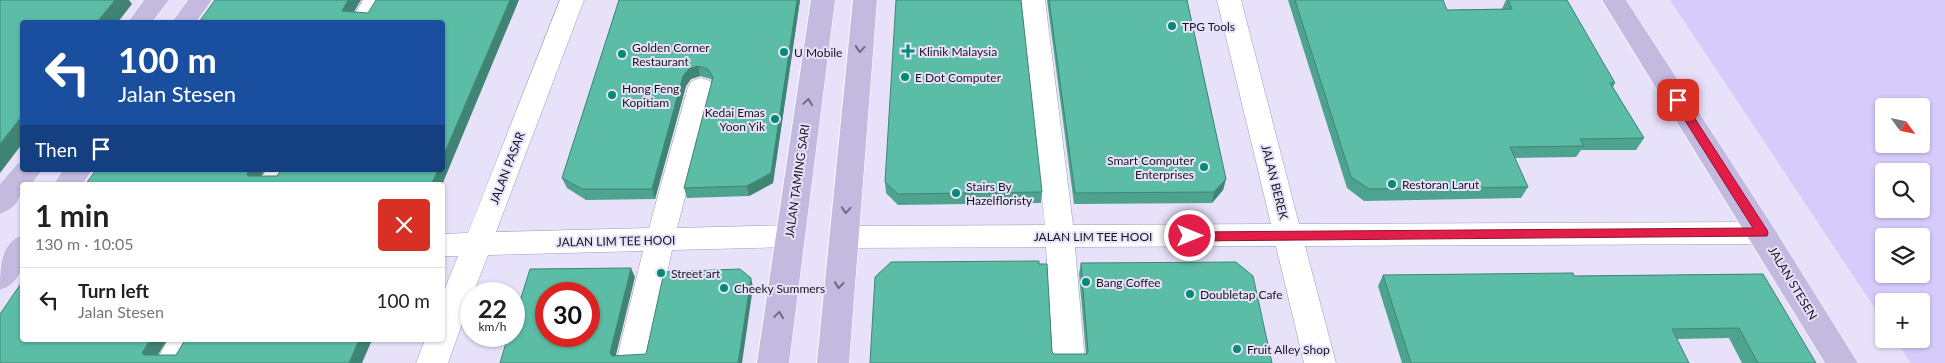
<!DOCTYPE html>
<meta charset="utf-8">
<style>
body{margin:0;font-family:Lato,sans-serif;background:#f2f2f2;color:#222;height:100vh;display:flex;flex-direction:column;font-size:19px;white-space:nowrap}
*{box-sizing:border-box;margin:0}
p{font-size:16px;color:#767676}
.icon{flex:none;width:28px;height:28px;fill:none;stroke:currentColor;stroke-width:2;stroke-linecap:round;stroke-linejoin:round}
.map{position:relative;flex:1;overflow:hidden}
.side{position:absolute;left:20px;top:182px;width:425px;height:160px;display:flex;flex-direction:column;background:#fff;border-radius:5px;box-shadow:0 1px 4px #0004}
.side>*{flex:none}
.top-card{position:absolute;left:20px;top:20px;width:425px;height:152px;border-radius:5px;box-shadow:0 1px 4px #0004;background:#1a4fa0;color:#fff;overflow:hidden}
.needle{width:32px;rotate:123deg}
.tools{position:absolute;left:1875px;top:98px;display:grid;gap:10px}
.tools a{display:grid;place-items:center;width:55px;height:55px;border-radius:5px;background:#fff;box-shadow:0 1px 4px #0004;font-size:25px}
.speed{position:absolute;left:460px;top:282px;display:flex;gap:10px;font-size:25px;font-weight:700;text-align:center}
.speed>*{display:grid;place-content:center;width:65px;height:65px;border-radius:50%;background:#fff;box-shadow:0 1px 4px #0004;line-height:1}
.speed small{font-size:12px;font-weight:400}
.speed .limit{border:8px solid #d22;background:#fff;color:#111}
.pin{position:absolute;display:grid;place-items:center;width:42px;height:42px;color:#fff;margin:-21px;border-radius:10px;box-shadow:0 2px 8px #0006}
.me{position:absolute;width:55px;margin:-28px;rotate:90deg;stroke-linejoin:round;filter:drop-shadow(0 0 4px #0008)}
.turn{display:flex;align-items:center;gap:18px;height:105px;padding:0 15px;font-size:22px}
.turn .icon{width:65px;height:65px;stroke-width:2.5}
.turn b{display:block;font-size:35px;line-height:42px}
.then{display:flex;align-items:center;height:48px;padding:0 15px;background:#0003;gap:10px;font-size:19px}
.round{display:grid;place-items:center;flex:none;width:52px;height:52px;border-radius:5px;background:#f2f2f2}
.headline{display:flex;align-items:center;justify-content:space-between;height:85px;padding:0 15px}
h1{font-size:30px;font-weight:700;line-height:38px}
ul{padding:0;list-style:none}
li{display:flex;align-items:center;gap:15px;height:65px;padding:0 15px;border-top:1px solid #e0e0e0}
li div{flex:1}
li b{display:block;font-size:19px}
li em{font-style:normal}
.map>svg:first-child{display:block}
</style>
<div class="map">
<svg width="1945" height="363" viewBox="0 0 1945 363">
<rect width="100%" height="100%" fill="#e7e1fa"/>
<!-- green -->
<path fill="#d7cbfc" fill-rule="evenodd" d="M1670,0H1945V363H1911L1895,339H1921V301H1884V322ZM1884,106H1921V144H1884ZM1884,171H1921V209H1884ZM1884,236H1921V274H1884Z"/>
<g fill="none" stroke-linecap="round" stroke-linejoin="round">
<defs>
<path id="minor" d="M363,0H387L374,22H350Z
M560,0H584L496,232L649,228L688,87L692,81L701,78L710,81L714,87L677,228L790,225L800,228L804,236L800,244L790,247L672,250L648,363H616L643,251L488,255L473,294H471V299L448,363H416L425,340H442V296L458,256H442V234L468,233Z
M1021,0H1045L1073,225L1271,224L1217,0H1241L1299,224L1762,222L1772,225L1776,233L1772,241L1762,244L1305,246L1336,363H1304L1276,246L1075,247L1085,363H1053L1046,247L844,248L834,245L830,237L834,229L844,226L1045,225Z
M266,170H294L285,185H257Z
M168,340H200L187,363H155Z"/>
<path id="major" d="M144,0H169L152,22H128Z
M188,0H212L196,22H172Z
M811,0H835L789,363H757Z
M853,0H877L849,363H817Z
M1602,0H1626L1772,225L1858,363H1825Z
M22,162V170H42L31,185H22C22,200 14,209 0,214V184L18,163Z
M63,170H92L82,185H53Z
M22,235C25,258 25,282 0,290C0,267 0,244 22,235Z"/>
</defs>
<!-- minor casing -->
<use href="#minor" stroke="#9f9ab2" stroke-width="1"/>
<!-- major casing -->
<use href="#major" stroke="#fff" stroke-width="1"/>
<!-- minor -->
<use href="#minor" fill="#fff" fill-rule="evenodd"/>
<!-- major -->
<use href="#major" fill="#c4bae0" fill-rule="evenodd"/>
</g>
<!-- wall -->
<path fill="#4ea38e" d="M619,0H800L773,183L749,196L687,198L684,188L712,82L711,79L700,76L691,79L686,86L655,199L586,200L567,188L562,178Z
M1047,0H1187L1226,179L1223,190L1212,203L1074,204Z
M1288,0H1443L1447,10L1502,9L1506,0H1567L1615,83L1613,87L1644,138L1636,150H1581L1576,157L1515,158L1528,187L1521,198L1364,201L1347,188Z
M885,182L1042,192L1041,203L898,205L886,193Z
M1081,263L1272,363H870L1052,352L1054,354H1086L1079,274Z
M1763,274L1816,363H1742L1729,338L1677,339L1689,363H1402L1378,286L1383,275L1574,276Z"/>
<!-- shaded-wall -->
<path fill="#408474" d="M115,0H129L132,4L118,22H97Z
M348,0H361L348,22L342,11Z
M510,0H519L442,185H431L438,170H442V159Z
M797,0H800L773,183L749,196L747,186Z
M698,66L700,76L691,79L686,86L655,199L652,189L683,76L689,69Z
M22,116V144L0,173V144Z
M249,170H265L255,185L247,174Z
M1226,179L1223,190L1212,203L1214,192Z
M631,268L635,277L614,363L610,353Z
M751,278L753,287L742,363H738Z
M150,340H167L153,363L142,353Z
M359,340H372L362,363H349Z"/>
<!-- building -->
<path fill="#5bbda5" stroke="#408474" fill-rule="evenodd" d="M0,0H115L97,22H22V116L0,144Z
M215,0H348L342,11L368,13L376,0H510L442,159V22H199Z
M619,0H797L771,173L747,186L684,188L713,77L708,69L698,66L689,69L683,76L652,189H582L562,178Z
M896,0H1021L1042,192L898,194L885,182Z
M1049,0H1187L1226,179L1214,192L1075,193Z
M1295,0H1443L1447,10L1512,9L1508,0H1567L1615,83H1610L1644,138L1580,139L1584,146L1510,147L1528,187L1369,189L1351,177Z
M96,170H249L247,174L248,176H277L281,170H438L431,185H85Z
M1039,261V264H1047L1052,352L1054,354H1087L1088,352L1081,263L1236,262L1253,276L1272,363H870L875,277L891,262Z
M631,268L610,353L612,356L646,354L664,272L740,269L751,278L738,363H500L508,336H514V320L530,269ZM546,294H589V336H546Z
M1573,273L1574,276L1763,274L1816,363H1758L1739,328L1672,329L1689,363H1411L1383,275Z
M22,282V340H150L142,353L144,355H176L185,340H359L349,363H0V314Z"/>
<!-- one-way arrows -->
<defs><path id="oneway-chevron" d="M-2-3.5L2.5 0L-2 3.5" fill="none" stroke-width="1.6" stroke-linecap="round" stroke-linejoin="round" transform="scale(1.25)"/></defs>
<g stroke="#6e6880">
<use href="#oneway-chevron" transform="translate(860 49) rotate(95)"/>
<use href="#oneway-chevron" transform="translate(808 102) rotate(-82)"/>
<use href="#oneway-chevron" transform="translate(846 210) rotate(94)"/>
<use href="#oneway-chevron" transform="translate(839 285) rotate(95)"/>
<use href="#oneway-chevron" transform="translate(779 315) rotate(-82)"/>
</g>
<!-- route -->
<path fill="#e11d48" stroke="#92132f" d="M1678,96L1681,97L1767,230L1768,233L1767,236L1190,241L1185,240L1184,236L1185,233L1190,232L1753,228L1672,100Z"/>
<!-- markers -->
<g fill="#008c74" stroke="#e7e1fa" stroke-width="2">
<circle cx="1172" cy="26" r="5"/>
<path d="M905.5 43.5h5v5h5v5h-5v5h-5v-5h-5v-5h5z"/>
<circle cx="784" cy="52" r="5"/>
<circle cx="622" cy="54" r="5"/>
<circle cx="905" cy="77" r="5"/>
<circle cx="612" cy="95" r="5"/>
<circle cx="775" cy="119" r="5"/>
<circle cx="1204" cy="167" r="5"/>
<circle cx="1392" cy="184" r="5"/>
<circle cx="956" cy="193" r="5"/>
<circle cx="661" cy="273" r="5"/>
<circle cx="1086" cy="282" r="5"/>
<circle cx="724" cy="288" r="5"/>
<circle cx="1190" cy="294" r="5"/>
<circle cx="1237" cy="349" r="5"/>
</g>
<g text-anchor="middle" dominant-baseline="central" stroke-width="4" stroke-linejoin="round" paint-order="stroke">
<!-- poi labels -->
<g font-size="12" fill="#18161f" stroke="#e7e1fa" text-anchor="start">
<text x="1182" y="26">TPG Tools</text>
<text x="632" y="47">Golden Corner<tspan x="632" dy="14">Restaurant</tspan></text>
<text x="919" y="51">Klinik Malaysia</text>
<text x="794" y="52">U Mobile</text>
<text x="915" y="77">E Dot Computer</text>
<text x="622" y="88">Hong Feng<tspan x="622" dy="14">Kopitiam</tspan></text>
<text x="765" y="112" text-anchor="end">Kedai Emas<tspan x="765" dy="14">Yoon Yik</tspan></text>
<text x="1194" y="160" text-anchor="end">Smart Computer<tspan x="1194" dy="14">Enterprises</tspan></text>
<text x="1402" y="184">Restoran Larut</text>
<text x="966" y="186">Stairs By<tspan x="966" dy="14">Hazelfloristy</tspan></text>
<text x="671" y="273">Street art</text>
<text x="1096" y="282">Bang Coffee</text>
<text x="734" y="288">Cheeky Summers</text>
<text x="1200" y="294">Doubletap Cafe</text>
<text x="1247" y="349">Fruit Alley Shop</text>
</g>
<!-- street labels -->
<g font-size="12" fill="#18161f" stroke="#e7e1fa">
<text transform="translate(507 168) rotate(-69)">JALAN PASAR</text>
<text transform="translate(797 181) rotate(-82)">JALAN TAMING SARI</text>
<text transform="translate(1275 182) rotate(76)">JALAN BEREK</text>
<text x="1093" y="236">JALAN LIM TEE HOOI</text>
<text transform="translate(616 241) rotate(-1)">JALAN LIM TEE HOOI</text>
<text transform="translate(1793 283) rotate(59)">JALAN STESEN</text>
</g>
</g>
</svg>
<div class="tools">
<a><svg class="needle" viewBox="-14 -14 28 28"><path d="M0-13l5 13h-10z" fill="#e53935"/><path d="M0 13l5-13h-10z" fill="#767676"/></svg></a>
<a><svg class="icon" aria-label="search" viewBox="0 0 24 24"><circle cx="10" cy="10" r="6"/><path d="M15 15l6 6"/></svg></a>
<a><svg class="icon" aria-label="layers" viewBox="0 0 24 24"><path d="M12 4l9 5-9 5-9-5zM3 14l9 5 9-5"/></svg></a>
<a>+</a>
</div>
<div class="speed"><div>22<small>km/h</small></div><div class="limit">30</div></div>
<div class="pin" style="left:1678px;top:100px;background:#d93025"><svg class="icon" aria-label="arrive" viewBox="0 0 24 24"><path d="M6 21V4h12l-3 4 3 4H6"/></svg></div>
<svg class="me" style="left:1190px;top:236px" viewBox="-20 -20 40 40"><circle r="17" fill="#e11d48" stroke="#fff" stroke-width="3"/><path d="M0-11L8 9 0 5-8 9z" fill="#fff"/></svg>
<div class="top-card">
<div class="turn"><svg class="icon" aria-label="left" viewBox="0 0 24 24"><path d="M17 20v-9H6M10 6l-5 5 5 5"/></svg><div><b>100 m</b>Jalan Stesen</div></div>
<div class="then">Then<svg class="icon" aria-label="arrive" viewBox="0 0 24 24"><path d="M6 21V4h12l-3 4 3 4H6"/></svg></div>
</div>
<section class="side">
<div class="headline"><div><h1>1 min</h1><p>130 m · 10:05</p></div><a class="round" style="background:#d93025;color:#fff"><svg class="icon" aria-label="close" viewBox="0 0 24 24"><path d="M6 6l12 12M18 6L6 18"/></svg></a></div>
<ul>
<li><svg class="icon" aria-label="left" viewBox="0 0 24 24"><path d="M17 20v-9H6M10 6l-5 5 5 5"/></svg><div><b>Turn left</b><p>Jalan Stesen</p></div><em>100 m</em></li>
</ul>
</section>
</div>
